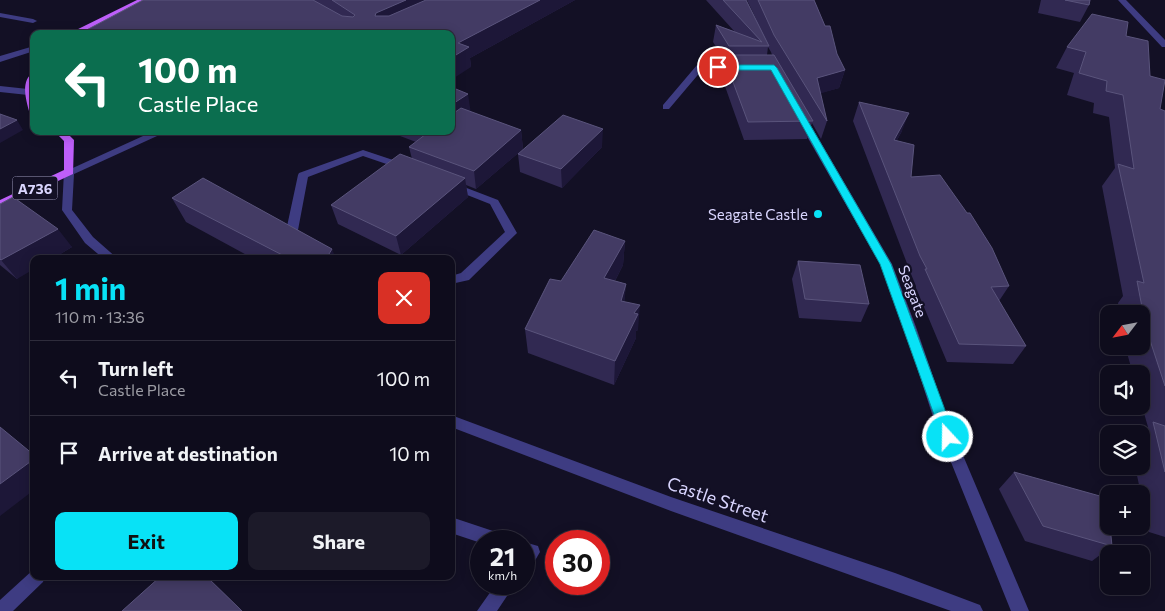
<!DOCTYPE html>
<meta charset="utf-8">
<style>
body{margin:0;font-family:Commissioner,sans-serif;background:#1c1a29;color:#f1f3f6;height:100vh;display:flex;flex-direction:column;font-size:19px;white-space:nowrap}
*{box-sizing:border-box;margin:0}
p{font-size:16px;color:#9b9ba3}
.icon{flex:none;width:28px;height:28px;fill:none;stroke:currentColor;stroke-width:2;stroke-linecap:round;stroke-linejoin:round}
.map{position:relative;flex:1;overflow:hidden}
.details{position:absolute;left:30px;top:255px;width:425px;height:325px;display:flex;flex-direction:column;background:#0e0c1c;border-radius:10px;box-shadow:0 2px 12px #0003,0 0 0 1px #2e2c3b}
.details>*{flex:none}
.banner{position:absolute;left:30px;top:30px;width:425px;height:105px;border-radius:10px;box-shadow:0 2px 12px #0003,0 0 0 1px #2e2c3b;background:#0b6e4f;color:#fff;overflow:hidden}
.needle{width:32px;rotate:238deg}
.buttons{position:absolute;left:1100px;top:305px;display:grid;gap:10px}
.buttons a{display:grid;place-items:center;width:50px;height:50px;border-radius:10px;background:#0e0c1c;box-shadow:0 2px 12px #0003,0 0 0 1px #2e2c3b;font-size:25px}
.speed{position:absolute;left:470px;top:530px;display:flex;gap:10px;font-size:25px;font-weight:700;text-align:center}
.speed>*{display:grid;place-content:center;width:65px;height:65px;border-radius:50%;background:#0e0c1c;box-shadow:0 2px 12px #0003,0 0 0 1px #2e2c3b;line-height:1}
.speed small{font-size:12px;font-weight:400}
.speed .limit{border:8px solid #d22;background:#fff;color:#111}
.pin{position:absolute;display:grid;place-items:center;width:42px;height:42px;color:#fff;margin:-21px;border:2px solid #fff;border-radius:50%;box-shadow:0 1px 5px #0007}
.me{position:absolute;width:55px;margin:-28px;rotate:339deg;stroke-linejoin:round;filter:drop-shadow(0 0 4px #0008)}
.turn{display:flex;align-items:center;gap:18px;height:105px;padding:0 25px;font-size:22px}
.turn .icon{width:65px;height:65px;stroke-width:2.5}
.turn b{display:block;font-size:35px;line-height:42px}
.round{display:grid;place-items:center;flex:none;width:52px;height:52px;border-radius:10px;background:#1c1a29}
.headline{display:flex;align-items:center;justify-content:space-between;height:85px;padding:0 25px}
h1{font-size:30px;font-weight:700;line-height:38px;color:#08e2f6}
.button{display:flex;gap:10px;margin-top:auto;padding:10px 25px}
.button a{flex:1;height:58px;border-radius:10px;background:#08e2f6;color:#111;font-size:20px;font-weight:700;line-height:58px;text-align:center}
.button a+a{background:#1c1a29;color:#f1f3f6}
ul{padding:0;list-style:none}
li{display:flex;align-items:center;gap:15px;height:75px;padding:0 25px;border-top:1px solid #2e2c3b}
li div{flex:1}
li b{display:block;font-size:19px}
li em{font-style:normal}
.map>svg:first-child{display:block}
</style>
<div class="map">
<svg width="1165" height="611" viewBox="0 0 1165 611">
<rect width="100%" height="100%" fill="#131025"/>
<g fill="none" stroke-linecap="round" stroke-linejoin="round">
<!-- minor -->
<path fill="#3e3c82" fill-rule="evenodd" d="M1118,0H1126L1165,40V47H1162Z
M0,13L33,19L37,21L33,23L0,17Z
M34,46V51L0,62V56Z
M700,64L738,65L742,68L738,71L702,70L669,109H663V105L697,65Z
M0,86L28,89L33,92L28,95L0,92Z
M802,116L807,119L892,264L916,327L948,420L1029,611H1011L934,420L904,327L880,264L797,119Z
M154,131H168L74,174L72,210L93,237L118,259H104L85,243L62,210L64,172Z
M363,150L408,165L409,167L404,170L363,156L308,177L298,230L337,259H323L286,231L298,175L299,173Z
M451,182L498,200L517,233L469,280L451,284V276L461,273L505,232L490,204L447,187L446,185Z
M451,415L671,497L895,573L980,605L983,611H951L671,511L451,427Z
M451,517L505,535L507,541H481V543L451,533Z
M524,542L538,546L540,552L530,569L524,571Z
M34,569V576H45L43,582L13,611H0V600Z
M496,584H515L497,611H477Z"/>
<!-- major -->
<path fill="#be5ffa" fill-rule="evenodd" d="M137,0H147L79,34H68Z
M34,72V114L29,111C26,99 20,80 34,72Z
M54,131H65L74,140L73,174L0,208V200L64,170V141Z"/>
</g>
<!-- wall -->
<path fill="#312952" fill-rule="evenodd" d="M143,0H575L470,58L471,67Z
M706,0H746L757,21L747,0H814L837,54L845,70L839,88L820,93L827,121L821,139L812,123L807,139L744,140L721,75L724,59L713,42L716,25L734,31ZM768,47L771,52L772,55H767Z
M1041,0H1090L1089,5L1080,22L1038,13Z
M1126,36L1150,76L1160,109L1165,111V537L1149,532L1135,466H1141V434H1140L1148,427L1141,403V374H1133L1125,346H1141V314H1120L1118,303L1123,296L1102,186L1115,168L1109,117L1093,113L1094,103L1067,95L1074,73L1056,68L1067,47Z
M859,102L902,131L897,140L911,177L1009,286L999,301L1026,346L1013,364L947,362L916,288V286L911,274L853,121Z
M471,112L521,130L523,149L476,189L466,185L468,197L401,255L338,224L331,205L412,159L409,147L416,142L387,131H451Z
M602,147L562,188L520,172L518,154Z
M172,198L336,259H254L186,222Z
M0,204L72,247L52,259H34L17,279L0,265Z
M625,241L623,265L615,281L626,284L624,302L638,330L636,331V338L614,385L528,353L525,329L561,281Z
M798,261L869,304L861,322L799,318L792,279Z
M1014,472L1112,546L1092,561L1025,541L999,489Z"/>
<!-- shaded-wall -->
<path fill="#1d1738" d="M406,0H451L380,32L375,16L376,13Z
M540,0H575L470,58L471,67L451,80V58L458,43Z
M845,70L839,88L812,96L817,78Z
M468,94L471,114L451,127V105Z
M909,113L902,131L887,158L894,140Z
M17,120L23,130L0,143V129Z
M603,129L602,147L562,188L561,169Z
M521,130L523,149L476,189L474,171Z
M422,131H445L425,144Z
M465,178L468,197L401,255L396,236Z
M58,229L72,247L52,259H34V269L17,279L1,260Z
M625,241L623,265L604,302V278Z
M332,249L336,259H326Z
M626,284L624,309L621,301Z
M640,305L638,330L636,331V338L614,385L615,361L634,313Z
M34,459V490L0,516V484Z"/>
<!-- building -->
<path fill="#433b64" stroke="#5a547c" d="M143,0H313L342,16L353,17L355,15L332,0H406L376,13L375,16H389L426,0H540L458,43L469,47L451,58V34H79Z
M723,0H746L769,46H729L716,25L762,42Z
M758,0H814L825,26H830L837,54L845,70L817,78L827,121L774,35Z
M1065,0H1090L1089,5Z
M1092,14L1128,22L1126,36L1148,41L1150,76L1165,80L1160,109L1165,111V386L1146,328L1137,281L1144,283L1118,164L1134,169L1123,95L1106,91L1107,81L1079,73L1086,52L1067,47Z
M735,55H774L813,121L748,122L724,58L737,57Z
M451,87L468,94L451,105Z
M859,102L909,113L894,140L914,145L911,177L940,175L967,213H970L992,248L1009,286L991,287L1026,346L959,344L925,269H927L920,256Z
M461,108L521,130L474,171L409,147L430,131H451V115Z
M0,114L17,120L0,129Z
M563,115L603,129L561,169L518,154Z
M400,154L465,178L396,236L331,205Z
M203,178L332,249L326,259H290L172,198Z
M13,197L58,229L1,260L0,259V204Z
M594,230L625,241L604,278L626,284L621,301L640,305L634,313L638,314L615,361L525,329L550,279L561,281Z
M798,261L860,265L869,304L805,299Z
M1153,422L1165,426V472Z
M0,427L34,455V459L0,484Z
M1014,472L1107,498L1109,514V526H1110L1112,546L1043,526Z
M161,576H206L242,611H122Z"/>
<!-- route -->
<path fill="#08e2f6" stroke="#0593a0" d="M774,65L777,68L891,264L955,437L953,441L948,443L944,441L942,437L880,264L771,70H718L714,67L718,65Z"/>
<!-- markers -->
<circle fill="#08e2f6" stroke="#131025" stroke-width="2" cx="818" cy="214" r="5"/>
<g text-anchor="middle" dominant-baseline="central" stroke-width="4.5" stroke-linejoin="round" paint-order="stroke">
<!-- shield labels -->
<rect fill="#131025" stroke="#9e9abd" stroke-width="1" x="12.5" y="176.5" width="45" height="23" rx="4"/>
<g font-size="14" font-weight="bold" fill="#d9d5fe">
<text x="35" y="188">A736</text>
</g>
<!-- poi labels -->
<g font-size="15" fill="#d9d5fe" stroke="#131025" text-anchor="end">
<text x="808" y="214">Seagate Castle</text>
</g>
<!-- street labels -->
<g font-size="15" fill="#d9d5fe" stroke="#131025">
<text transform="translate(913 291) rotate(69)">Seagate</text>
</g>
<!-- near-street labels -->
<g font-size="18" fill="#d9d5fe" stroke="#131025">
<text transform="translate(718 499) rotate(19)">Castle Street</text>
</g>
</g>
</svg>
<div class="buttons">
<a><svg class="needle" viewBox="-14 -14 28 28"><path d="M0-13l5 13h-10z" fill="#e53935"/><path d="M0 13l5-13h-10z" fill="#9b9ba3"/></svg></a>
<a><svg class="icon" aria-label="sound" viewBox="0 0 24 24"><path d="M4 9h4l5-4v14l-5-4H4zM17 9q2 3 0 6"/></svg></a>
<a><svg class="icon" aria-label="layers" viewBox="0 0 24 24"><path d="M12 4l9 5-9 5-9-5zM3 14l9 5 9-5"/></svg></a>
<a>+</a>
<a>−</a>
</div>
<div class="speed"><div>21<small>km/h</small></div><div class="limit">30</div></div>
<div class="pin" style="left:718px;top:67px;background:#d93025"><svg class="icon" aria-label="arrive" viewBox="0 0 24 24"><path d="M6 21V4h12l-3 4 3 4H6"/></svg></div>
<svg class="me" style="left:948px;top:437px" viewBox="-20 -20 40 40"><circle r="17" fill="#08e2f6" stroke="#fff" stroke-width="3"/><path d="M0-11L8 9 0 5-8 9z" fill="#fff"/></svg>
<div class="banner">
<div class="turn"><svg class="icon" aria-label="left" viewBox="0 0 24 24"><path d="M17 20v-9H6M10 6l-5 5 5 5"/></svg><div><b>100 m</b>Castle Place</div></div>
</div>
<section class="details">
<div class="headline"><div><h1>1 min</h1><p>110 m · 13:36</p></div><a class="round" style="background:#d93025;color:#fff"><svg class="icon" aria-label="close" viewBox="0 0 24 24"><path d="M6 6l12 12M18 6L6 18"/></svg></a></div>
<ul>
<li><svg class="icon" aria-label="left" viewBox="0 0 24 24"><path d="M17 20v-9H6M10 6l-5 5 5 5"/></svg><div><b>Turn left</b><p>Castle Place</p></div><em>100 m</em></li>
<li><svg class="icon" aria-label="arrive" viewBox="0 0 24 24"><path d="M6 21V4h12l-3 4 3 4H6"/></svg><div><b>Arrive at destination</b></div><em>10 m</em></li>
</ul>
<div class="button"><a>Exit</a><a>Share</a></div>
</section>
</div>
